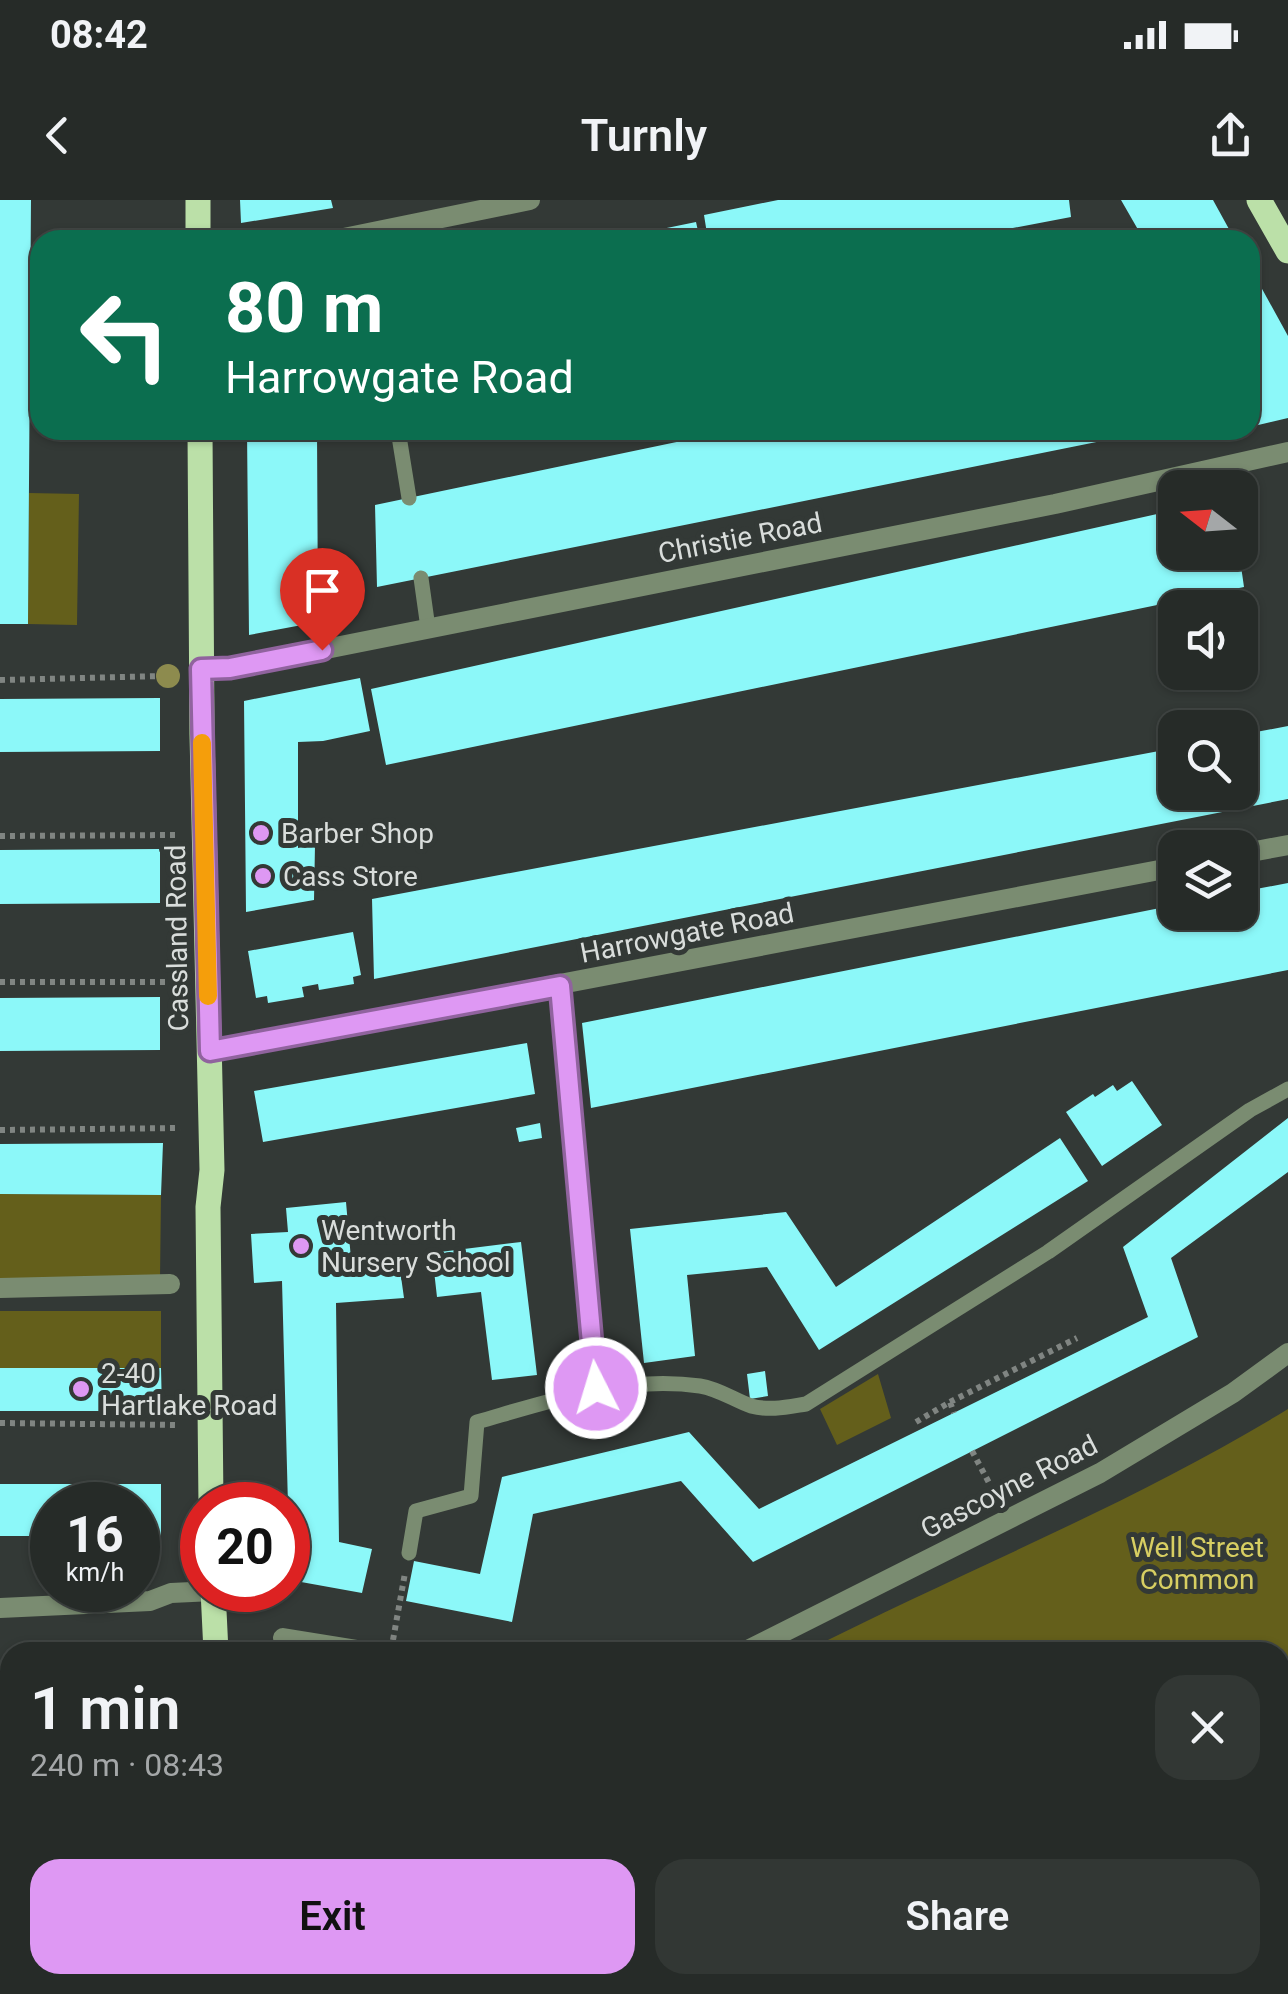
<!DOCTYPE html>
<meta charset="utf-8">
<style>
body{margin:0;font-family:Roboto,sans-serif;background:#323734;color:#f1f3f6;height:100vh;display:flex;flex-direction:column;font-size:38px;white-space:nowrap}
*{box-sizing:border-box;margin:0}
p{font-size:32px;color:#a4a7a8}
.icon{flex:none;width:55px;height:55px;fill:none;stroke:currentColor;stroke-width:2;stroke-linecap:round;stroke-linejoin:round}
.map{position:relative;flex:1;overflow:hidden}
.details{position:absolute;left:0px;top:1442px;width:1290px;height:352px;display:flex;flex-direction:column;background:#262b28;border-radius:30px 30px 0 0;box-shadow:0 2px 8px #0004,0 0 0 2px #424745}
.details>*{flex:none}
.top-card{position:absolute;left:30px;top:30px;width:1230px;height:210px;border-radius:30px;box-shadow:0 2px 8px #0004,0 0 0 2px #424745;background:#0b6e4f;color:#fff;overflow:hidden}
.needle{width:65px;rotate:287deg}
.controls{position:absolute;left:1158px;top:270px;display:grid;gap:20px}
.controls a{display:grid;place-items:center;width:100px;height:100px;border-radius:20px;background:#262b28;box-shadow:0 2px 8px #0004,0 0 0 2px #424745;font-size:50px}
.speed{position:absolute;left:30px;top:1282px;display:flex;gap:20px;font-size:50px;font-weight:700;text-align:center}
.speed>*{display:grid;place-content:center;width:130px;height:130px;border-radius:50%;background:#262b28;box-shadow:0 2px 8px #0004,0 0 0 2px #424745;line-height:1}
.speed small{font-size:25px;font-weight:400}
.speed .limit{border:15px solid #d22;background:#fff;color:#111}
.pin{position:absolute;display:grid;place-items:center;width:85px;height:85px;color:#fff;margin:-102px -42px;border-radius:50% 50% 50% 0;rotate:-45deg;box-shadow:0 0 10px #0007}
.pin .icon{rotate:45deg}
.me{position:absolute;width:110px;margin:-55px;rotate:355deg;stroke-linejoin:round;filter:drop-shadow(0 0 8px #0008)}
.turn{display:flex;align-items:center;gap:35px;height:210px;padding:0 30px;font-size:45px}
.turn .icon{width:130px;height:130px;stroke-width:2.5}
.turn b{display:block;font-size:70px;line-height:85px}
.round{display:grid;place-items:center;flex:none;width:105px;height:105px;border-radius:30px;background:#323734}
.overview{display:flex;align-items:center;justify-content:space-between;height:170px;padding:0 30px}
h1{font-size:60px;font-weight:600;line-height:75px}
.action{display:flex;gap:20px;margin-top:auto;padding:20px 30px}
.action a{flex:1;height:115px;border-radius:30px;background:#de98f3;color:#111;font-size:40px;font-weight:600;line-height:115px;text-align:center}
.action a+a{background:#323734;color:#f1f3f6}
.status{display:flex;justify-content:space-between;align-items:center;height:70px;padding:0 50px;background:#262b28;direction:ltr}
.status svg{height:28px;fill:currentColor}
header{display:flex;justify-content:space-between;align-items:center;height:130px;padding:0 30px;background:#262b28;font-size:45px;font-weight:600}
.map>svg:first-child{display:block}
</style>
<div class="status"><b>08:42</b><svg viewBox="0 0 49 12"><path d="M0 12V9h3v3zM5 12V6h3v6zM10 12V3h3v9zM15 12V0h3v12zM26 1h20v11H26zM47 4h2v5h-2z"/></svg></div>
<header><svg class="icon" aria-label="back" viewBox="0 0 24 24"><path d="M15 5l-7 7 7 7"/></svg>Turnly<svg class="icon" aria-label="share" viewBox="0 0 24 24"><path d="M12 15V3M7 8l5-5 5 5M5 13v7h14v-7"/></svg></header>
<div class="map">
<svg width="1288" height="1794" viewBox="0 0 1288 1794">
<rect width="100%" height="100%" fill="#333936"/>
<!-- green -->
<path fill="#645f1b" d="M29,293L79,294L77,425L28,424Z
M0,994L161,995L160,1079L0,1078Z
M0,1111H161V1168H0Z
M878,1174L891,1218L837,1245L820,1209Z
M1288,1209V1794H339L350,1785H1280V1452H804C965,1370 1133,1304 1288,1209Z"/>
<!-- building -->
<path fill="#8cf8f9" d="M0,0H31L28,424H0Z
M240,0H331L333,8L241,23Z
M778,0H1069L1071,17L950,40H708L704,15Z
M1121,0H1213L1235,40H1144Z
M696,22L700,40H618V38Z
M1250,67L1288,136V218L1254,226L1250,220Z
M247,230H317L318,422L249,435Z
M734,230H1145L1146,232L377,387L375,305Z
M1175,310V352H1239L1244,387L386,565L371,489Z
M360,478L370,531L323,541L298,542V648L315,645L314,700L246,712L244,501Z
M160,498V551L0,552V499Z
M1288,526V599L374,779L372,699L1175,548V592H1240V535Z
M160,649V703L0,704V650Z
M1288,683V770L591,908L582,823L1175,705V712H1240V692Z
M353,732L361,775L353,777L354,784L319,790L318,784L302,787L304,797L268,803L267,796L256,798L248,751Z
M160,797V850L0,851V798Z
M527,843L535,894L263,942L254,891Z
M1132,881L1162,925L1102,966L1066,912L1093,894L1095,897L1113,885L1117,891Z
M1288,918V972L1171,1058L1198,1137L753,1362L681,1281L533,1314L512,1422L406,1401L414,1361L480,1374L502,1277L689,1232L759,1309L1148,1117L1123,1047Z
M540,923L542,938L519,942L516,928Z
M1060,938L1088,981L819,1150L767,1067L687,1075L695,1156L644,1163L630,1029L786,1012L836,1087Z
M163,943L161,995L0,994V944Z
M346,1002L351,1059L398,1055L404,1098L336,1103L339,1342L372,1349L362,1393L290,1380L282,1081L254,1083L251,1034L288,1032L286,1008Z
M521,1042L537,1175L492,1180L481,1092L437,1097L432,1053Z
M0,1168H161L162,1211H0Z
M765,1171L768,1196L750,1199L747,1174Z
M0,1284H161V1336H138V1305H52V1336H0Z
M10,1460V1549L0,1550V1461Z"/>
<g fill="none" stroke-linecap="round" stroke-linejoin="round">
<!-- path -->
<path stroke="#808582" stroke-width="6" stroke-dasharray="5 5" stroke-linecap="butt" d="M0,480L161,476L164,481H172
M0,636L175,635
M0,782H173
M0,930L180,928
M950,1202L1077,1138
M916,1222L950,1202L954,1213
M0,1223L179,1225
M972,1251L995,1294
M393,1440L405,1373
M720,1785L724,1794
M1041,1785L1057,1794"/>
<!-- service -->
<path stroke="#7a8c71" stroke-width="15" d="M398,230L409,298
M421,378L428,428
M560,786L596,1188
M409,1353L416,1311L471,1296L477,1222C550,1201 624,1175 700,1186C719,1189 734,1200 751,1206C770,1211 787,1207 806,1204L1048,1052L1250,910L1288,889
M39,1785V1794"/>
<!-- pedestrian -->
<path stroke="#7a8c71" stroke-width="20" d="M0,1088L170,1084"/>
<!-- minor -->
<path stroke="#7a8c71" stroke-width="20" d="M334,40L530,0
M201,469L230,468L1055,304L1288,252
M1240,654L1288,645
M209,851L1175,667
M0,1408L150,1401L171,1393L213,1391
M283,1438L370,1452"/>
<!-- tertiary -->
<path stroke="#7a8c71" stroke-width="20" d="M744,1452L1100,1273L1233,1193L1288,1153
M287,1794L299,1785"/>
<!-- primary -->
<path stroke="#bbe0a8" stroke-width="25" d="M198,0V40
M1259,0L1288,51
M200,230L202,534L212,970L208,1007L211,1305
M213,1390L216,1452
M236,1785L237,1794"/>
</g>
<!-- trees -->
<circle fill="#8d8b4e" cx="168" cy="476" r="12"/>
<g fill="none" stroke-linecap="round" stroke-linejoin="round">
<defs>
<path id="route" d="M322,450L230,468L201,469L210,851L560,786L596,1188"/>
</defs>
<!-- route casing -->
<use href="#route" stroke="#90639e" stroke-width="25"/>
<!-- route -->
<use href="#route" stroke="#de98f3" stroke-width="18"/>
<!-- slow -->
<path stroke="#f59e0b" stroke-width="18" d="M202,543L208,796"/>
</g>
<!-- markers -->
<g fill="#de98f3" stroke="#333936" stroke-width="4">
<circle cx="261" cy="633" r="10"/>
<circle cx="263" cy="676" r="10"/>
<circle cx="301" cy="1046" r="10"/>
<circle cx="81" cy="1189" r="10"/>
</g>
<g text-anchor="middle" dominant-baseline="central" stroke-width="10" stroke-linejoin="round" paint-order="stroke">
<!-- street labels -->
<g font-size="28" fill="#d9dddb" stroke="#333936">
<text transform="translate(740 338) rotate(-11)">Christie Road</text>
<text transform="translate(687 733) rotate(-11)">Harrowgate Road</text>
<text transform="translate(177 738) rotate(-91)">Cassland Road</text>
<text transform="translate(1009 1287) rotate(-27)">Gascoyne Road</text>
</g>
<!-- poi labels -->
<g font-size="28" fill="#d9dddb" stroke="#333936" text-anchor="start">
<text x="281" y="633">Barber Shop</text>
<text x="283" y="676">Cass Store</text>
<text x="321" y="1030">Wentworth<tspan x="321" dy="32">Nursery School</tspan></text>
<text x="101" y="1173">2-40<tspan x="101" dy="32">Hartlake Road</tspan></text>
</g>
<!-- park labels -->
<g font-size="28" fill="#d7ce62" stroke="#333936">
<text x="1197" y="1347">Well Street<tspan x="1197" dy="32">Common</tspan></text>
</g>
</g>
</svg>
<div class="controls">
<a><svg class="needle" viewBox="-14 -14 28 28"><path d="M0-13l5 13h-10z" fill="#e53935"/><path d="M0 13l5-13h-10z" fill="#a4a7a8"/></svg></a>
<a><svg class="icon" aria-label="sound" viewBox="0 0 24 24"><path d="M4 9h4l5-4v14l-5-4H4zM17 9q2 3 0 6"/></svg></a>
<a><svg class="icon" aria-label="search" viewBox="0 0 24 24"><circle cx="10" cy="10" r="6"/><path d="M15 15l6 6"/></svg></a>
<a><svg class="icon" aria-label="layers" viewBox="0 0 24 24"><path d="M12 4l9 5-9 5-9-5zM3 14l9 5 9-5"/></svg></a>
</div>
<div class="speed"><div>16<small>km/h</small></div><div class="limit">20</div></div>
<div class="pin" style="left:322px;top:450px;background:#d93025"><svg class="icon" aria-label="arrive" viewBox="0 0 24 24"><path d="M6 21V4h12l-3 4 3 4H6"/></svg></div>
<svg class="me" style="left:596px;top:1188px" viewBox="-20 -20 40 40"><circle r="17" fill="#de98f3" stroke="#fff" stroke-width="3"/><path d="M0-11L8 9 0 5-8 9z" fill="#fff"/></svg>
<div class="top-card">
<div class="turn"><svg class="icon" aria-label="left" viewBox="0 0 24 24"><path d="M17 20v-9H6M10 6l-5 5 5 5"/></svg><div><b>80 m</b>Harrowgate Road</div></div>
</div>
<section class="details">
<div class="overview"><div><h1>1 min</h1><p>240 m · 08:43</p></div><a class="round"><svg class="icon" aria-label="close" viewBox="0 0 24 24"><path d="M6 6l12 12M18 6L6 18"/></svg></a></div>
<div class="action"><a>Exit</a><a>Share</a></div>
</section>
</div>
